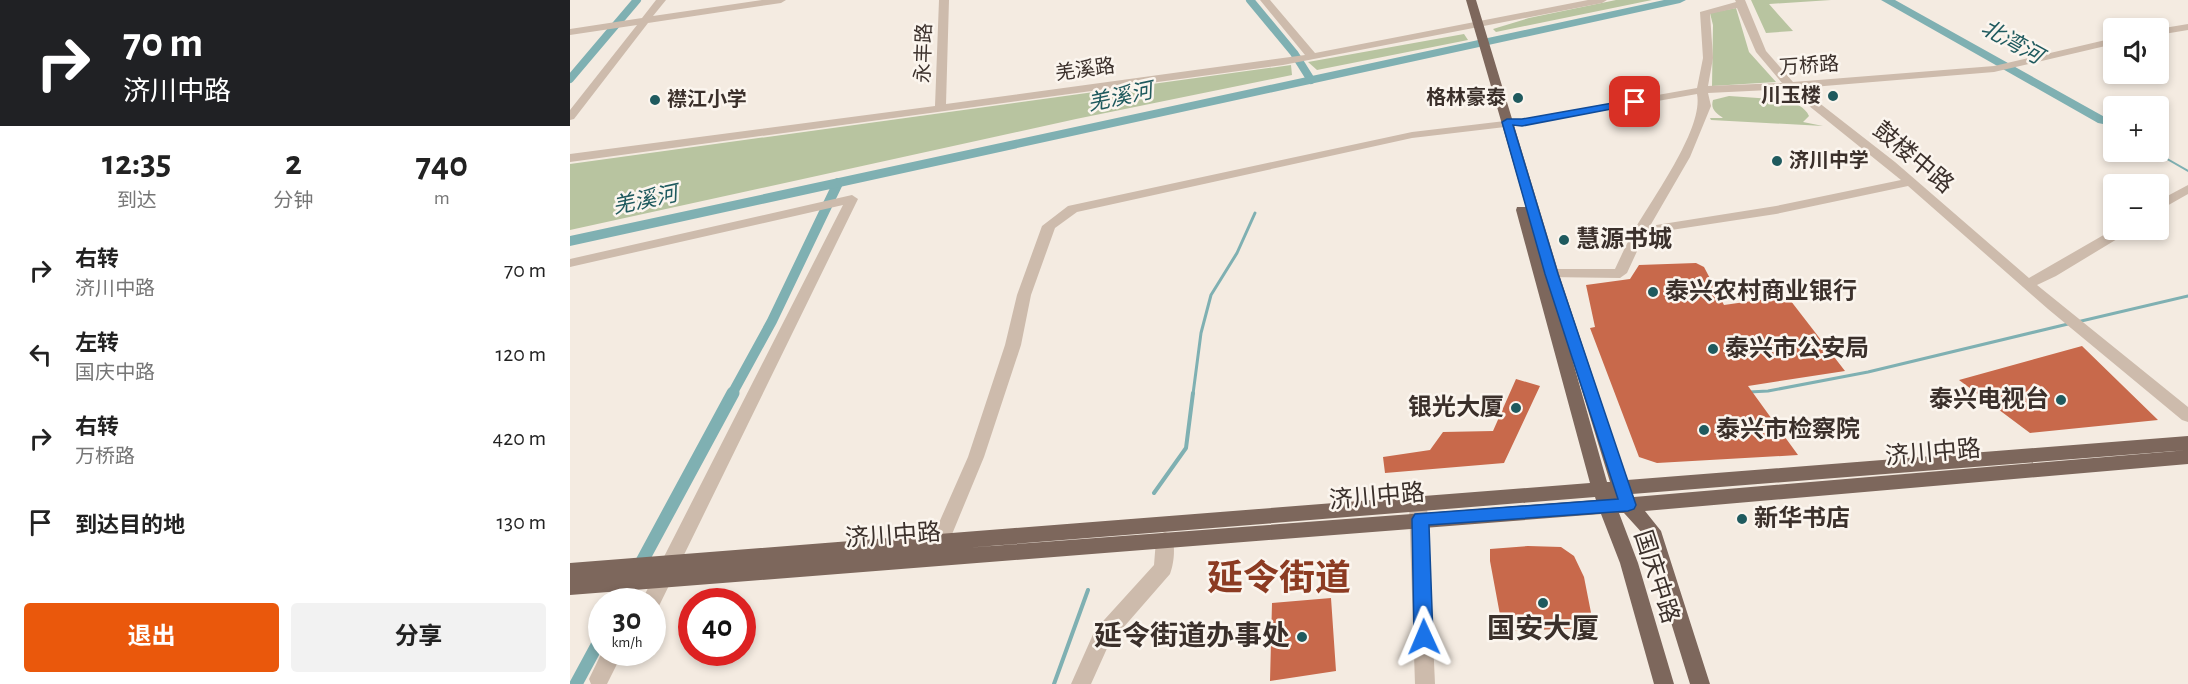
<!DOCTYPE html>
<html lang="zh">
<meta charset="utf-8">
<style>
body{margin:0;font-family:"Alegreya Sans","Noto Sans SC",sans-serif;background:#f2f2f2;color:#222;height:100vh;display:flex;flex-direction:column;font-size:22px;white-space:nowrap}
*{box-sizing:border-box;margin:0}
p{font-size:20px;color:#767676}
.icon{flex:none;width:33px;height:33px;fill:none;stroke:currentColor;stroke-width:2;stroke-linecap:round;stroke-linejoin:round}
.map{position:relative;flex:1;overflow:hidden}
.details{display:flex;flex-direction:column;background:#fff;width:570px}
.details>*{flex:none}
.hud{background:#202124;color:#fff;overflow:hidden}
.fabs{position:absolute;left:1533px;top:18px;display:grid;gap:12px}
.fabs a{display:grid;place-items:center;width:66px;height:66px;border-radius:6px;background:#fff;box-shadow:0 3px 9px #0003;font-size:30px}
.speed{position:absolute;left:18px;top:588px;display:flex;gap:12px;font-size:30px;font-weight:700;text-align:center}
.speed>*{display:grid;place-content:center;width:78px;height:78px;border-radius:50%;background:#fff;box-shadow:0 3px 9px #0003;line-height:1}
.speed small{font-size:15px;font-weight:400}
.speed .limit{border:9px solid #d22;background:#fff;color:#111}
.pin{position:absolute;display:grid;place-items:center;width:51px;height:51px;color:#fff;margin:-26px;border-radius:12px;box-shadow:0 3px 9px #0006}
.me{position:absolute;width:66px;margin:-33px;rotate:359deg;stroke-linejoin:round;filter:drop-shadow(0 0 4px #0008)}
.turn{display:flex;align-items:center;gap:21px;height:126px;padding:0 24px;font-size:27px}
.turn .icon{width:78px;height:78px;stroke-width:2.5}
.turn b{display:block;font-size:42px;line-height:51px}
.eta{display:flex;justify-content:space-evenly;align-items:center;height:102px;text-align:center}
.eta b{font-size:36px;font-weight:700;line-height:42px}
.cta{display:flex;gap:12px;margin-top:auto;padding:12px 24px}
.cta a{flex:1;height:69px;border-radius:6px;background:#ea580c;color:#fff;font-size:24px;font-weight:700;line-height:69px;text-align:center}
.cta a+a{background:#f2f2f2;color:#222}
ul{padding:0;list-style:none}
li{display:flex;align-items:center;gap:18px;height:84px;padding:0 24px}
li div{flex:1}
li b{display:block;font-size:22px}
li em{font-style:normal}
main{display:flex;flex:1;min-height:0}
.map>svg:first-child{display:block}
</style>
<main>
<section class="details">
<div class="hud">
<div class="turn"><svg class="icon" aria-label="right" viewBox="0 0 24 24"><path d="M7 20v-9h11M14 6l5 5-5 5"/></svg><div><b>70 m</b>济川中路</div></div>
</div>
<div class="eta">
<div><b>12:35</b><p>到达</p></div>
<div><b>2</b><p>分钟</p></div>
<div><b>740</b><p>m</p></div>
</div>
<ul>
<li><svg class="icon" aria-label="right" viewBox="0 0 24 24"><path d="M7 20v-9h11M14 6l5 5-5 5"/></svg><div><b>右转</b><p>济川中路</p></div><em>70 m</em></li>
<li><svg class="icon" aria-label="left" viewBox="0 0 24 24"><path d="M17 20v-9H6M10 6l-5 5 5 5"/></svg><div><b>左转</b><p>国庆中路</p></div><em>120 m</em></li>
<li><svg class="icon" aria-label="right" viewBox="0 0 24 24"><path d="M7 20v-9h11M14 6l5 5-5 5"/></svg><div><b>右转</b><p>万桥路</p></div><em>420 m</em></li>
<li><svg class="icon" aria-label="arrive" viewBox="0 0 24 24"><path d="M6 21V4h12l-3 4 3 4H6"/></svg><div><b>到达目的地</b></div><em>130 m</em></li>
</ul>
<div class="cta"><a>退出</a><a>分享</a></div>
</section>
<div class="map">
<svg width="1618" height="684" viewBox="0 0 1618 684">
<rect width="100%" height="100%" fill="#f4ebe1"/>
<!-- green -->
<path fill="#b8c4a0" d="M1046,0H1082L926,32L923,29L959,18Z
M1181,0H1261L1199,4L1223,31L1196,33Z
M1166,8L1179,52L1206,82L1142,86L1143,25L1140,13Z
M894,34L898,40L747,70L738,62Z
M721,65L722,75L506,119L0,230V164Z
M1159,96L1217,100C1225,103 1235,107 1239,116L1233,122L1253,126L1141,120L1140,118H1153C1147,113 1140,110 1143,100Z"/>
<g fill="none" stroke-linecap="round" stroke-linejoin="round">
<!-- stream-far2 -->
<path stroke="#7fb0b2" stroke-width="2" d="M1533,120L1544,127
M1585,152L1618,171"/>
<!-- stream-far1 -->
<path stroke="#7fb0b2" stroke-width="3" d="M1507,322L1618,296
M1179,392L1198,391L1298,372L1498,324
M623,394L631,333L641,295L667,253L685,213"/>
<!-- stream -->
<path stroke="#7fb0b2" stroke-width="4" d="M584,493L616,448L623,393
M484,684L518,590"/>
<!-- canal-far2 -->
<path stroke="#7fb0b2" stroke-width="8" d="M680,0L724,53L741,80
M0,79L67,0"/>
<!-- canal-far1 -->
<path stroke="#7fb0b2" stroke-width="10" d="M162,394L202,321L268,183"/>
<!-- canal -->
<path stroke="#7fb0b2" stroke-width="13" d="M50,602L163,393
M6,684L32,636"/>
<!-- river -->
<path fill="#7fb0b2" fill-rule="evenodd" d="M1094,0H1116L1110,3L0,246V236Z
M1311,0H1325L1540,120L1533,124L1528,123Z"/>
</g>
<!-- building -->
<path fill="#c8694b" d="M1126,263L1134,267L1154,305L1217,296L1275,371L1178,386L1228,455L1087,463L1069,457L1020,328L1025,327L1016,285L1060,279L1069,265Z
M1512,346L1588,420L1460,433L1389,380Z
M946,379L970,386L934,463L815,473L813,457L860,450L873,432L923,431Z
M958,546L991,547L1004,556L1014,577L1024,628L933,631L920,561V549Z
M761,598L766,671L700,681L702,603Z"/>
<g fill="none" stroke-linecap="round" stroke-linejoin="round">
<!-- minor -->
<path fill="#cdbbac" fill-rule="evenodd" d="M86,0H96L83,16L192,0H216L211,3L78,23L4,119L0,120V110L67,25L0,35V29L72,18Z
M369,0H379L376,104L735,55L690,0H700L745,53L1018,0H1037L1032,3L713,65L0,162V154L365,106Z
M1165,0H1175L1196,51L1223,82L1424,66L1544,38V44L1424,72L1230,88L1325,162L1459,278L1544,229L1558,230L1557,233L1486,276L1467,285L1618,407V422L1612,420L1478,309L1338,186L1206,214L1075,234L1057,273L1050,278L977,277L975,274L982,269H1045C1051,256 1057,243 1064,231C1081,200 1134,129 1127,94L952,125L842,138L507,212L485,228L461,295L451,345L414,457L373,556L366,558L359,556L357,550L398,457L435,345L447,295L472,226L498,206L842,132L952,119L1127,88L1133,58L1130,12L1166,2ZM1167,8L1186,52L1212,83L1138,86L1143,58L1140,14ZM1218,89L1331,180L1206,206L1080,226L1120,157L1141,106L1138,93Z
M1618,24V30L1588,35V29Z
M1618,185V194L1588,211V201Z
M282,195L288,199L88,608L82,610V602H72L74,596L273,205L0,267V259Z
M848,497L854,499L857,504L865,684H845L839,504L842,499Z
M595,532L601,534C606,545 604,564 600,574L539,644L521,684H501L525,630L584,565L586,540L589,534Z
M32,652H53L37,684H21L19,679Z"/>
<!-- major -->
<path fill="#7d675c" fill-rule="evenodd" d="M896,0H906L989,274L1057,480L1618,436V450L1062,494L1064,497L1618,450V464L1075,511L1091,531L1140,684H1120L1074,535L1054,513H1049L1068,563L1104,684H1084L1050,563L1031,514L0,595V563L1020,483L946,210L947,207H956ZM1001,355L1040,482H1037ZM1025,497L1026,500L395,548Z"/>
</g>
<!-- route -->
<path fill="#1a73e8" stroke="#114b97" stroke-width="1.5" d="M1065,99L1068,100V104L952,126L943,125L988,274L1066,505L1064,509L1058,511L859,525L863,637L860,643L854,645L847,643L844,637L842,519L845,514L1048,499L975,274L932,122L937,119H952Z"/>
<!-- markers -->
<g fill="#1f5a5e" stroke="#fbf5ee" stroke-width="2">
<circle cx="1263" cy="96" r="6"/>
<circle cx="948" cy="98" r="6"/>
<circle cx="85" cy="100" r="6"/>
<circle cx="1207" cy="161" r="6"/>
<circle cx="994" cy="240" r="6"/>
<circle cx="1083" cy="292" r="6"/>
<circle cx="1143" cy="349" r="6"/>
<circle cx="1491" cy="400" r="6"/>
<circle cx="946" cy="408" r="6"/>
<circle cx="1134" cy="430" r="6"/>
<circle cx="1172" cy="519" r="6"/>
<circle cx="973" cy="603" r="6"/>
<circle cx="732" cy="637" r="6"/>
</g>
<g text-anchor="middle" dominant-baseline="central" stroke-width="5" stroke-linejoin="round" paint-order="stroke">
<!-- far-street labels -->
<g font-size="20" fill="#3b302b" stroke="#fbf5ee">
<text transform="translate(354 53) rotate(-88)">永丰路</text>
<text transform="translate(1239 66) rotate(-4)">万桥路</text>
<text transform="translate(515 70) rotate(-8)">羌溪路</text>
</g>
<!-- far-poi labels -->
<g font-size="20" font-weight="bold" fill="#3b302b" stroke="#fbf5ee" text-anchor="end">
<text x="1251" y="96">川玉楼</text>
<text x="936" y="98">格林豪泰</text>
<text x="97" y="100" text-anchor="start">襟江小学</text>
<text x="1219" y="161" text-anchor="start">济川中学</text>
</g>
<!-- far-water labels -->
<g font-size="22" font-style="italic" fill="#1f5a5e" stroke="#fbf5ee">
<text transform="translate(1442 42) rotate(29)">北湾河</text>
<text transform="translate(550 97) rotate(-12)">羌溪河</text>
<text transform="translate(75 200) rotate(-12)">羌溪河</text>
</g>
<!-- street labels -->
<g font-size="24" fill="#3b302b" stroke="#fbf5ee">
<text transform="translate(1343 158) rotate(40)">鼓楼中路</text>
<text transform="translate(1363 453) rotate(-5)">济川中路</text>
<text transform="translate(807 497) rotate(-5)">济川中路</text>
<text transform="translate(323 536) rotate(-4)">济川中路</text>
<text transform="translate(1086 577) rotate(72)">国庆中路</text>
</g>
<!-- poi labels -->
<g font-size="24" font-weight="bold" fill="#3b302b" stroke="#fbf5ee" text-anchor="start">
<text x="1006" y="240">慧源书城</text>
<text x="1095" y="292">泰兴农村商业银行</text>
<text x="1155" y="349">泰兴市公安局</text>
<text x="1479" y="400" text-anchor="end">泰兴电视台</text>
<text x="934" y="408" text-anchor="end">银光大厦</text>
<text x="1146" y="430">泰兴市检察院</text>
<text x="1184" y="519">新华书店</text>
</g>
<!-- near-poi labels -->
<g font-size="28" font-weight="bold" fill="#3b302b" stroke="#fbf5ee">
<text x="973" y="630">国安大厦</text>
<text x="720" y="637" text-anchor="end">延令街道办事处</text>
</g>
<!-- near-district labels -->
<g font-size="36" font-weight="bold" fill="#8c3b22" stroke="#fbf5ee">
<text x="709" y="579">延令街道</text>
</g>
</g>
</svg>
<div class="fabs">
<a><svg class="icon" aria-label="sound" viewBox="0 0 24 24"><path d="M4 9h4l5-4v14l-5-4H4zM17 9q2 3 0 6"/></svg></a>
<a>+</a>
<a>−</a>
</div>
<div class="speed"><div>30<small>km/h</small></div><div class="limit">40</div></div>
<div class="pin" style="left:1065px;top:102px;background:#d93025"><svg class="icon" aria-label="arrive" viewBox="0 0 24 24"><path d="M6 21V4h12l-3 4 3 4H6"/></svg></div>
<svg class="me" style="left:854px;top:637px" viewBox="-20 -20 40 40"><path d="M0-17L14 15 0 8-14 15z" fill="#1a73e8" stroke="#fff" stroke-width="4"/></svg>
</div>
</main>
